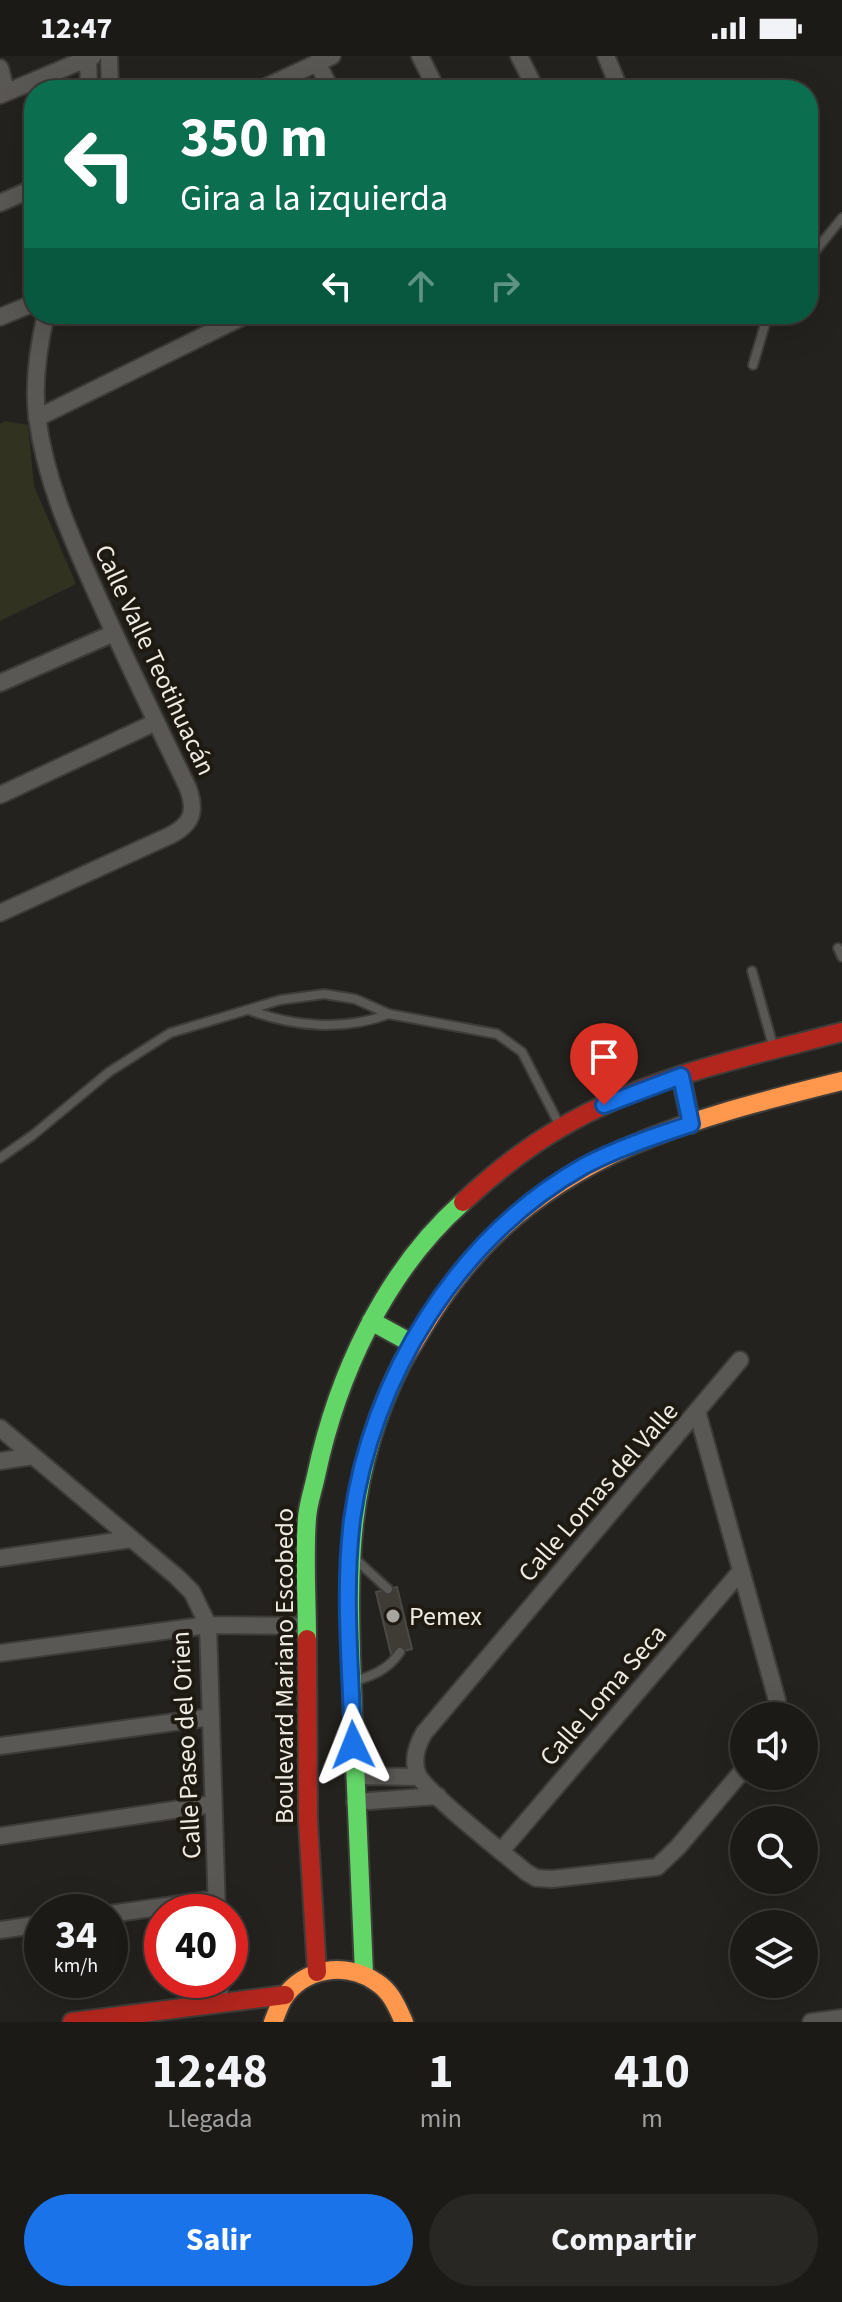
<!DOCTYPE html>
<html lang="es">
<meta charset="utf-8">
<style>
body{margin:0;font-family:"Source Sans 3",sans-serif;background:#282723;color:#f1f3f6;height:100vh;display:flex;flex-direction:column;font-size:30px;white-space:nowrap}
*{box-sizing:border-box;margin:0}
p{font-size:26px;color:#a0a1a1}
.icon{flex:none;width:44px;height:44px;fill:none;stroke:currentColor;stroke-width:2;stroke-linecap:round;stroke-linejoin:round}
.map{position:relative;height:1966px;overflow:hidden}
.panel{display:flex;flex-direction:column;background:#1b1a16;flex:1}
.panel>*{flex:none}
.banner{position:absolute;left:24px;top:24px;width:794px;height:244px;border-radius:32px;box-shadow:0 8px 32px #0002,0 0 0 2px #393835;background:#0b6e4f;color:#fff;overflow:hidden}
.controls{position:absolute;left:730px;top:1646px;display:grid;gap:16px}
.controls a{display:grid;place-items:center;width:88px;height:88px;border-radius:50%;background:#1b1a16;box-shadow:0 8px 32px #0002,0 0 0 2px #393835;font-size:40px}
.speed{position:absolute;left:24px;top:1838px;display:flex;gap:16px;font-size:40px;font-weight:700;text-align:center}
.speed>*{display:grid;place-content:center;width:104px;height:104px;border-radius:50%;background:#1b1a16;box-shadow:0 8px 32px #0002,0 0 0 2px #393835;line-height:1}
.speed small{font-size:20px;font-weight:400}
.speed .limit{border:12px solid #d22;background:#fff;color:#111}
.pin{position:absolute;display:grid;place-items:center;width:68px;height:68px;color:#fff;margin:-82px -34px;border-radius:50% 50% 50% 0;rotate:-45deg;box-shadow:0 0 8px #0007}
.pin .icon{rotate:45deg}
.me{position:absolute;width:88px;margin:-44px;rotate:358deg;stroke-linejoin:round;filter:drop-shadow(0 0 6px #0008)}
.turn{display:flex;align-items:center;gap:28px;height:168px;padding:0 24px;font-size:36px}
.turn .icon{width:104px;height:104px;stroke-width:2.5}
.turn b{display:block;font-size:56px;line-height:68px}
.lanes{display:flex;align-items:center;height:76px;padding:0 24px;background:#0003;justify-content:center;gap:40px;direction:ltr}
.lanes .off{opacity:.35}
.eta{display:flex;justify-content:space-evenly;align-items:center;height:136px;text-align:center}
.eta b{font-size:48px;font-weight:700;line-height:56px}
.primary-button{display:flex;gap:16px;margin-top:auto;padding:16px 24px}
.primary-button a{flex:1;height:92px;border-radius:48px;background:#1a73e8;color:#fff;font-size:32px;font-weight:700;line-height:92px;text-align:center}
.primary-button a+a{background:#282723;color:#f1f3f6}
.status{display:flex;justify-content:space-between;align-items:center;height:56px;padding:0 40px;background:#1b1a16;direction:ltr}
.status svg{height:22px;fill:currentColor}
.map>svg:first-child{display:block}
</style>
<div class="status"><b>12:47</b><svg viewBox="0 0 49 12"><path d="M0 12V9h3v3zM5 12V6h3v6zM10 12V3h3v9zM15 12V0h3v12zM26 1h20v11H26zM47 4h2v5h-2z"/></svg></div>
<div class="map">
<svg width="842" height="1966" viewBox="0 0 842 1966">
<rect width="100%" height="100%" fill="#24221e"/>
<!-- green -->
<path fill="#323221" d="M5,365L28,369L34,430L76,528L0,565V368Z"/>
<!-- building -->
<path fill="#3f3c36" stroke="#4b4945" stroke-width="2" d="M397,1531L412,1593L391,1598L376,1536Z"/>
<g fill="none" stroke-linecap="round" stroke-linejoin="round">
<defs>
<path id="lane" d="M808,204L842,162
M753,309L768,258
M838,892L842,901
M752,915L774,993
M249,954C294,971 344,975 389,958
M0,1102L33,1079L109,1016L170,977L280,944L324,938L355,943L389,958L497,978L522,996L560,1070
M353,1501L388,1533
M352,1626C372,1620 388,1614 400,1596"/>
<path id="street" d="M88,0L89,34
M109,0L110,34
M420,0L437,34
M519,0L536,34
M606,0L620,34
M317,6L331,34
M0,12L6,36
M259,34L332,0
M0,39L93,0
M0,147L34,132
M0,261L34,247
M37,362L248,258
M0,627L114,577
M0,739L156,666
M0,857L171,779C193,767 196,755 188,732C157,668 126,604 97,539C71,481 45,424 37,360C33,325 38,292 46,258
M740,1304L424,1677C417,1689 412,1705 418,1719C427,1737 506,1799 526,1816L536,1822L552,1823L657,1811L678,1791L744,1713
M697,1355L777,1644L778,1660
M0,1372L177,1521L192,1536L208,1569L217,1856
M0,1405L33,1400
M0,1502L131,1483
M0,1597L208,1569L306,1570
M0,1690L211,1661
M354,1720L419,1721
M355,1746L438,1740
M0,1780L213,1748
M501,1795L741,1515
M110,1858L216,1843
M0,1874L42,1868
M219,1924L220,1945
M811,1966L842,1962"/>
<path id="fast" d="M681,1020L691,1068
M371,1265L413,1288
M307,1583C307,1543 304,1502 307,1462C308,1448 313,1434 316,1420C337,1320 385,1215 463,1146
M364,1917C360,1832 356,1747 353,1661C349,1529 340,1427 403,1305"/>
<path id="slow" d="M403,1305C421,1275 438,1245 460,1218C556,1095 698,1061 842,1025
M273,1966C276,1959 279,1950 283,1943C303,1912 346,1905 376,1926C391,1935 397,1951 404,1966"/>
<path id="jam" d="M463,1146C493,1118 524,1093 560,1072C646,1021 746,1001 842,976
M307,1583L308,1765L317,1916
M72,1966L285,1939"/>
</defs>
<!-- lane casing -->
<use href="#lane" stroke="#3e3c38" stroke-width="12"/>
<!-- street casing -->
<use href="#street" stroke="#3e3c38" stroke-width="20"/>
<!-- fast casing -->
<use href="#fast" stroke="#3e3c38" stroke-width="22"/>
<!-- slow casing -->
<use href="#slow" stroke="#3e3c38" stroke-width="22"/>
<!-- jam casing -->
<use href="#jam" stroke="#3e3c38" stroke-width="22"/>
<!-- lane -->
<use href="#lane" stroke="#5a5855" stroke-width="8"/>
<!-- street -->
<use href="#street" stroke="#5a5855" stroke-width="16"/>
<!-- fast -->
<use href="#fast" stroke="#63d668" stroke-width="18"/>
<!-- slow -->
<use href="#slow" stroke="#ff974d" stroke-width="18"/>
<!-- jam -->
<use href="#jam" stroke="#b3261e" stroke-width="18"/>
</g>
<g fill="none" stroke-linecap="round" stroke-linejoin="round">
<defs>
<path id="route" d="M353,1689C351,1615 343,1538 352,1464C371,1322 458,1181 584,1110C618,1092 655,1080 691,1068L681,1020L604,1049"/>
</defs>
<!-- route casing -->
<use href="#route" stroke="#114b97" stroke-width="20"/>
<!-- route -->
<use href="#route" stroke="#1a73e8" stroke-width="14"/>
</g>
<!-- markers -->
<circle fill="#a7a59f" stroke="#1e1a11" stroke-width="3" cx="393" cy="1560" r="8"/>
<g text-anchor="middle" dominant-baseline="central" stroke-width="8" stroke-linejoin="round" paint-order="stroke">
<!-- street labels -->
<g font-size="26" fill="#eeebe5" stroke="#1e1a11">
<text transform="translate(155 604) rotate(65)">Calle Valle Teotihuacán</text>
<text transform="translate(598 1436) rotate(-49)">Calle Lomas del Valle</text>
<text transform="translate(284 1610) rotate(-90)">Boulevard Mariano Escobedo</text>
<text transform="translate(603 1639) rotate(-49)">Calle Loma Seca</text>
<text transform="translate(186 1689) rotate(-93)">Calle Paseo del Orien</text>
</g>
<!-- poi labels -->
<g font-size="26" fill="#eeebe5" stroke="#1e1a11" text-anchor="start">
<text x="409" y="1560">Pemex</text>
</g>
</g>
</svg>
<div class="controls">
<a><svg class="icon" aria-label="sound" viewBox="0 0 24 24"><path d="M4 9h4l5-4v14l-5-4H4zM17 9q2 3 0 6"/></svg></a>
<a><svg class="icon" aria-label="search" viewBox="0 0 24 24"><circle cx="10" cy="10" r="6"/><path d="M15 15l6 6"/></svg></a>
<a><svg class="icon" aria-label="layers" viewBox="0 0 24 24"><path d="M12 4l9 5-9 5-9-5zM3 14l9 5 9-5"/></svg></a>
</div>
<div class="speed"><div>34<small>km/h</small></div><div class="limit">40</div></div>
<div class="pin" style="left:604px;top:1049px;background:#d93025"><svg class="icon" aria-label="arrive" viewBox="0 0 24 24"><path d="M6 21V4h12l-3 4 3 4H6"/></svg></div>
<svg class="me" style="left:353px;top:1689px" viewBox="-20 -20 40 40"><path d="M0-17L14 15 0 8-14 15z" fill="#1a73e8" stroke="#fff" stroke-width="4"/></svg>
<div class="banner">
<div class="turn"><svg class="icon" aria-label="left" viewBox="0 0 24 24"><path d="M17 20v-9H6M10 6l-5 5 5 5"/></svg><div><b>350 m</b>Gira a la izquierda</div></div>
<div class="lanes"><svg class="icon" aria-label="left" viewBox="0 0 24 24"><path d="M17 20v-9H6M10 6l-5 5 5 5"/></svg><svg class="icon off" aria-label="ahead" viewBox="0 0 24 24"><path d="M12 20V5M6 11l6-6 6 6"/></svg><svg class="icon off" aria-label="right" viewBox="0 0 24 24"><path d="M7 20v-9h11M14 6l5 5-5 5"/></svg></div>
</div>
</div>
<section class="panel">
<div class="eta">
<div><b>12:48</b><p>Llegada</p></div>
<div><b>1</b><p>min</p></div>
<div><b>410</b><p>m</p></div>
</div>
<div class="primary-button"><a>Salir</a><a>Compartir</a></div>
</section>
